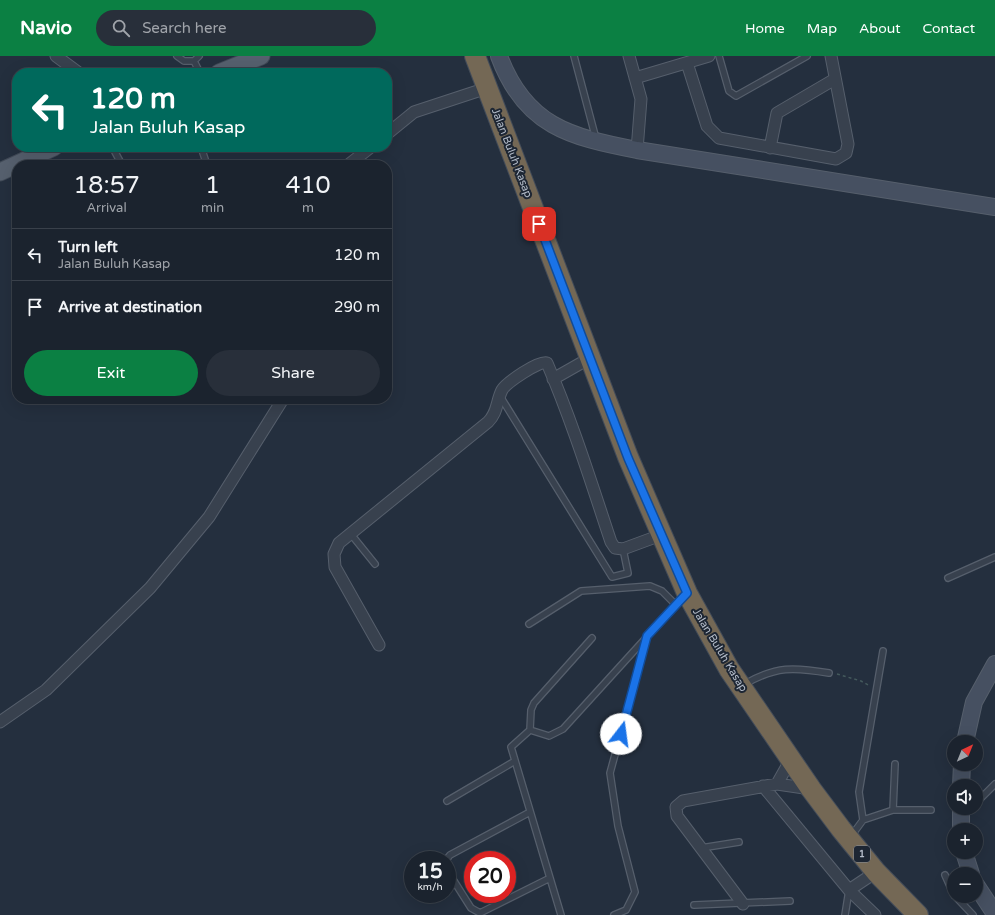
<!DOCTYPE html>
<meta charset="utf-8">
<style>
body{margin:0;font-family:"Varela Round",sans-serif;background:#282f3a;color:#f1f3f6;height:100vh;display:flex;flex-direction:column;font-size:15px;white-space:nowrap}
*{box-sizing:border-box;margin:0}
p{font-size:13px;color:#a0a4aa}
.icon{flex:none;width:22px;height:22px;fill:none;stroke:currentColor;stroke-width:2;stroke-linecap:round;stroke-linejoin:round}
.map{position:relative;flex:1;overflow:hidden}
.side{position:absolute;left:12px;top:104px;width:380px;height:244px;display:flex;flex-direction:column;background:#1b232e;border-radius:16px;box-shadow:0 4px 16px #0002,0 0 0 1px #39404a}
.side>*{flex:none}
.top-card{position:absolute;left:12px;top:12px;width:380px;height:84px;border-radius:16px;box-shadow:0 4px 16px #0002,0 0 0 1px #39404a;background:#00695c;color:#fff;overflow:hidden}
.needle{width:26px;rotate:43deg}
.fabs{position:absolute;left:947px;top:679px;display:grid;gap:8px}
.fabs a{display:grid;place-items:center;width:36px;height:36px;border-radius:50%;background:#1b232e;box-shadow:0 4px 16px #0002,0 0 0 1px #39404a;font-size:20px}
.speed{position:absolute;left:404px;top:795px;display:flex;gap:8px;font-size:20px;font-weight:700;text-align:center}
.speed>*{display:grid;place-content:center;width:52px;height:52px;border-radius:50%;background:#1b232e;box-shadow:0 4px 16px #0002,0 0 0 1px #39404a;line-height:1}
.speed small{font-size:10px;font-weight:400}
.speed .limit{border:6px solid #d22;background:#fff;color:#111}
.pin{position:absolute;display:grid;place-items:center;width:34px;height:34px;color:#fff;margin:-17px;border-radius:8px;box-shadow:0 2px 6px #0006}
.me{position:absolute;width:44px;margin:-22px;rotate:15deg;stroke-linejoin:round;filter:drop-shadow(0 0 3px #0008)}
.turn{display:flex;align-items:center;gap:14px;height:84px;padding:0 12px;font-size:18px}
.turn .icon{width:52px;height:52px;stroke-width:2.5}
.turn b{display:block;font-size:28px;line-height:34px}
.eta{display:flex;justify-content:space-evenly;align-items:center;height:68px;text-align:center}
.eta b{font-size:24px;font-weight:600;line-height:28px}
.button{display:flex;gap:8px;margin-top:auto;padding:8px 12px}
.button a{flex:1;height:46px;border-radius:24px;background:#0b8043;color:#fff;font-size:16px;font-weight:600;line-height:46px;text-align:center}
.button a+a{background:#282f3a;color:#f1f3f6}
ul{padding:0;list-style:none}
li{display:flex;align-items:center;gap:12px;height:52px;padding:0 12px;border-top:1px solid #39404a}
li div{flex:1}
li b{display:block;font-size:15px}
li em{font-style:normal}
header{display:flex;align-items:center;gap:24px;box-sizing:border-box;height:56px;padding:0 20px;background:#0b8043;color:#fff}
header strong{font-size:19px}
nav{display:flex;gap:22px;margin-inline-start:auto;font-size:14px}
.search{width:280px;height:36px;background:#282f3a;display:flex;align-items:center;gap:10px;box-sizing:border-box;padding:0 14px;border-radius:22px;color:#a0a4aa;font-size:15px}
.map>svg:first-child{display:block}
</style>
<header>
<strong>Navio</strong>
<div class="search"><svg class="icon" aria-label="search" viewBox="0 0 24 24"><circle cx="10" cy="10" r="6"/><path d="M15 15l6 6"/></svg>Search here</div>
<nav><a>Home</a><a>Map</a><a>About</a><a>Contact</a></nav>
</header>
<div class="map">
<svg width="995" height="859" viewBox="0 0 995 859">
<rect width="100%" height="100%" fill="#242f3e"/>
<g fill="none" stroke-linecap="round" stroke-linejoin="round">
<defs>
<path id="lane" d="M177,0L184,5H194L200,17
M574,0L596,83
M719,0L729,35L736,40L807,0
M194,5L199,0
M201,91L207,109
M115,96L122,109
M37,100L44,109
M500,340L612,521L628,517L623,493
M350,477L375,508
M948,522L995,501
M529,568L581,535L650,530L662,535L676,549
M745,628C776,610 794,611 829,617
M530,674L531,654L534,647L592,582
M447,745L515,705
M976,747L995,728
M893,754H931
M863,764L893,754L895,708
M852,779L863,764L859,736L883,595
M701,792L739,786
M446,804L450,799L530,756
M447,814L471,852L480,857L550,822
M945,819L954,839
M955,840L973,859
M694,849L790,845
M561,859L511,691L530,674L549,680L563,673L685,539
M614,859L626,854L635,836L618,770L610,717L647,581
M845,859L849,834"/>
<path id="street" d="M56,0L79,17
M629,0L641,43L637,94
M687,7L707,70L719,82L836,103L846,97L848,88L831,0
M635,22L709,0
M387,78L414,56L487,32
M770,92L777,57L835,23
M348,109L371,91
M553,323L590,302
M379,589L335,511L334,498L339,487L488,366C498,356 496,346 502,334C506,327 539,304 547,307C572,365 591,426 611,486L615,492L623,493L661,479
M0,666L46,634L150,532L209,461L283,343
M777,728L791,703
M763,730L849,834L875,859
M849,834L876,816
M743,848L677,760L676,751L683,745L777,728L811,733"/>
<path id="secondary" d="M499,0C525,70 570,81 637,94L995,151
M965,686L974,646L995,608
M961,730L962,708
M961,752V774
M964,796L971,818
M976,829L995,858"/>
<path id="primary" d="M219,17L261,0
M0,116L54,91"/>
<path id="highway" d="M475,0L628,401L687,537L729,613L811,733L841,773L876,816L918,859"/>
</defs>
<!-- lane casing -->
<use href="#lane" stroke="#565f6c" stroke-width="8"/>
<!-- street casing -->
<use href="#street" stroke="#565f6c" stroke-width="13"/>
<!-- secondary casing -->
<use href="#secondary" stroke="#565f6c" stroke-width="18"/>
<!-- primary casing -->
<use href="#primary" stroke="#414a57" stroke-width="19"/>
<!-- highway casing -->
<use href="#highway" stroke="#434c59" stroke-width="22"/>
<!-- path -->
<path stroke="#44595c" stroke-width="1.5" stroke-dasharray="3 3" stroke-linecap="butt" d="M837,618L861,625L870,630"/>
<!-- lane -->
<use href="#lane" stroke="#38414e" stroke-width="5.5"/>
<!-- street -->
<use href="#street" stroke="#38414e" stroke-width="11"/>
<!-- secondary -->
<use href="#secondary" stroke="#465061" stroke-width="16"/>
<!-- primary -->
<use href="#primary" stroke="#56606e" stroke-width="17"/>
<!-- highway -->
<use href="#highway" stroke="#746855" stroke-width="20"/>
</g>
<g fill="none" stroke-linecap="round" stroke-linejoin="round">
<defs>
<path id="route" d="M539,168L628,402L687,537L647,580L621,678"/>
</defs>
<!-- route casing -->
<use href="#route" stroke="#114b97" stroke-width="10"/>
<!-- route -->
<use href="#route" stroke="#1a73e8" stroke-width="7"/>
</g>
<g text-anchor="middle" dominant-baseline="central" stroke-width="4" stroke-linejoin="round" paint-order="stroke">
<!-- shield labels -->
<rect fill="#1d2633" stroke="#878f9c" stroke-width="1" x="854" y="790" width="16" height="16" rx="3"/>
<g font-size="10" font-weight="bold" fill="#b4bcc9">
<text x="862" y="798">1</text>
</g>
<!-- street labels -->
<g font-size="11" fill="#b4bcc9" stroke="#1d2633">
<text transform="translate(512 97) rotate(69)">Jalan Buluh Kasap</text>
<text transform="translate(720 594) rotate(59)">Jalan Buluh Kasap</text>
</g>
</g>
</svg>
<div class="fabs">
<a><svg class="needle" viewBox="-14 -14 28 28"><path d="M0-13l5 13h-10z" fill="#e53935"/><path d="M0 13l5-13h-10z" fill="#a0a4aa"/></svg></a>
<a><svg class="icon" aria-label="sound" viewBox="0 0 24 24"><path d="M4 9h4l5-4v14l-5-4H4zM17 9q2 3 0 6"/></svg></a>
<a>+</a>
<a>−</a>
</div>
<div class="speed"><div>15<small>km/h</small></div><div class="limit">20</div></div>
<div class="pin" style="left:539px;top:168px;background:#d93025"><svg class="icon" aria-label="arrive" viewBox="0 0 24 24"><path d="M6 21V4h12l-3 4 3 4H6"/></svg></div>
<svg class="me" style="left:621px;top:678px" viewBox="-20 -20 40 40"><circle r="19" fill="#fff"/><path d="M0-13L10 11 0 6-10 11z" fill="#1a73e8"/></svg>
<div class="top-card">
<div class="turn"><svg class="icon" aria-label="left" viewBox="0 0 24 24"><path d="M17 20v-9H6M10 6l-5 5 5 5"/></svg><div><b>120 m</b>Jalan Buluh Kasap</div></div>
</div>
<section class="side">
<div class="eta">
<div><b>18:57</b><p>Arrival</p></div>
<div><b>1</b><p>min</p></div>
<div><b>410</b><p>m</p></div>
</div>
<ul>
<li><svg class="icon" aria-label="left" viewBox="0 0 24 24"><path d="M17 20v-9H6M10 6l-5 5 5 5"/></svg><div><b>Turn left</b><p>Jalan Buluh Kasap</p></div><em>120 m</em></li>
<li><svg class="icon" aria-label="arrive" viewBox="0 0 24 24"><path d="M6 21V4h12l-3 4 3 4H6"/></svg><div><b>Arrive at destination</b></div><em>290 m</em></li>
</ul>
<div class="button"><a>Exit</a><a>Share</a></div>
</section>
</div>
